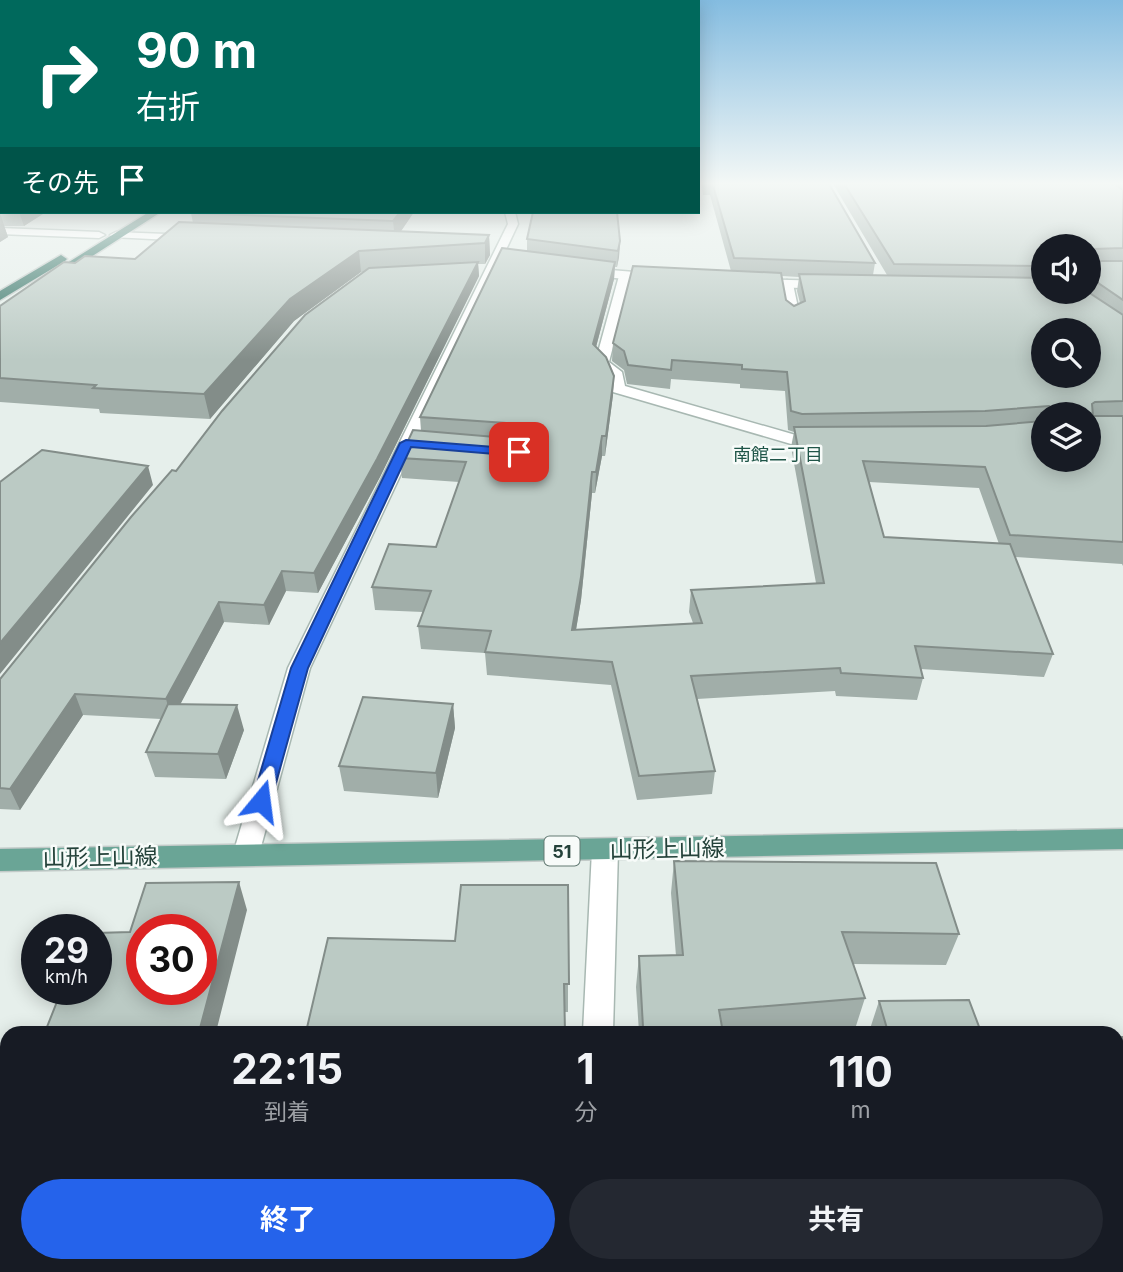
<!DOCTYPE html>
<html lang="ja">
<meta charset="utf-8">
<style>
body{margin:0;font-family:Inter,"Noto Sans JP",sans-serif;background:#242831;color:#f1f3f6;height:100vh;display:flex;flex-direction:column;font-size:26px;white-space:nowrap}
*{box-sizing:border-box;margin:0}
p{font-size:23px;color:#9ea1a6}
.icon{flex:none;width:38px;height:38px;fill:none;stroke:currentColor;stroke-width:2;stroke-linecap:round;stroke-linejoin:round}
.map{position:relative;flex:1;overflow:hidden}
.panel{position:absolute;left:0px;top:1026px;width:1124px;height:247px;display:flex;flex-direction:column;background:#171b24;border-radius:21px 21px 0 0;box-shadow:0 4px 18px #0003}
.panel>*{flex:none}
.hud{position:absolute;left:0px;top:0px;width:700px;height:214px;box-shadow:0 4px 18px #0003;background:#00695c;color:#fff;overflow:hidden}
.controls{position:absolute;left:1031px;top:234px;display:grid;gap:14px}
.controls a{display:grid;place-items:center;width:70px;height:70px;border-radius:50%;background:#171b24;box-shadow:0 4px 18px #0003;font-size:35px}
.speed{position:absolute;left:21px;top:914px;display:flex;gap:14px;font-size:35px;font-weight:700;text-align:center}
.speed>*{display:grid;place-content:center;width:91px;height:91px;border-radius:50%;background:#171b24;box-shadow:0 4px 18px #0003;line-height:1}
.speed small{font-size:18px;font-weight:400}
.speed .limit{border:10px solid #d22;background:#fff;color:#111}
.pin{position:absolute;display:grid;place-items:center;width:60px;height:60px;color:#fff;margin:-30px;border-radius:14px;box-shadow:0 4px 10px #0006}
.me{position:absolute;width:77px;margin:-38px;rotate:16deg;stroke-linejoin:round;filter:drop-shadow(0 0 5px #0008)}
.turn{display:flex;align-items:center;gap:24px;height:147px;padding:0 21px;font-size:32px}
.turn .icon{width:91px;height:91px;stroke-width:2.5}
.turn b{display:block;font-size:49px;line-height:60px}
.then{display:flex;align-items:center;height:66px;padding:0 21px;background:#0003;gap:14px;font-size:26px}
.eta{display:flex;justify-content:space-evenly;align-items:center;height:119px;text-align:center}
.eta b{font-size:42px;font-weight:700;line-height:49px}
.action{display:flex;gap:14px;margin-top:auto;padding:14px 21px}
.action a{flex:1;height:80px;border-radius:42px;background:#2563eb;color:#fff;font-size:28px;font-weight:700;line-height:80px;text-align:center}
.action a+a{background:#242831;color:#f1f3f6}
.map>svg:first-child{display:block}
</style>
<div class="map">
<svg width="1123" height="1272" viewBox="0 0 1123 1272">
<rect width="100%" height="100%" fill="#e6efeb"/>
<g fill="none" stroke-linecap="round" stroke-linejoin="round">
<defs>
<path id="lane" d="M0,228L99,232L105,235L99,238L0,234Z
M116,232L191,235L197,238L191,241L112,237L110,235Z
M625,272L631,276L609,362L622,372L625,386L799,436L827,438L829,441L827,444L798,446L613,392L608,374L595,363L619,276Z
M787,280L793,284L800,317L793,321L786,317L781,284Z"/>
<path id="street" d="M505,212H515L518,224L310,668L259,854L255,861L246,864L237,861L233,854L288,668L508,224Z
M586,268L659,274L665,278L659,282L582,275L580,272Z
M754,279L827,281L833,285L827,289L750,286L748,283Z
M605,840L614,843L618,850L613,1032H583L592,850L596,843Z
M570,1265H606V1272H570Z"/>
<path id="primary" d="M1123,829V849L0,871V849Z"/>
<path id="highway" d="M149,212H161L55,280L45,277Z
M61,255L67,259L65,261L0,300V291Z"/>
</defs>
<!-- lane casing -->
<use href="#lane" stroke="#a8b8b2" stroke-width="3"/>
<!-- street casing -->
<use href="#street" stroke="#a8b8b2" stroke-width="3"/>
<!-- primary casing -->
<use href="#primary" stroke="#c2cac8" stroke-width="3"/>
<!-- highway casing -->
<use href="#highway" stroke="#c2cac8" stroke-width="3"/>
<!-- lane -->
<use href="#lane" fill="#fff" fill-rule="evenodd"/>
<!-- street -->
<use href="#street" fill="#fff" fill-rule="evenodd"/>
<!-- primary -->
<use href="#primary" fill="#6aa596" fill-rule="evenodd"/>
<!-- highway -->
<use href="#highway" fill="#2f6f62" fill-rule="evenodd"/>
</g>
<!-- wall -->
<path fill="#a1aea9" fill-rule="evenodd" d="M0,182H2V212H46L24,226H4L8,237L0,242Z
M701,182H828L875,263L873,275H887L832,182H1123V566L1122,564L1015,557L1053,654L1044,677L921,669L923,678L917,700L836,696L835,691L697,699L715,771L712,794L637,800L611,685L487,675L485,653L421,649L418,626L423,612L375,610L372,587L436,547L459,482L402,478L400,458L421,431L420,417L527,251V239L620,241L619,257L617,267H615L614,279L596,347L613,395L605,456H602L595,493H592L581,600L576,630L693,623L689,612L691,590L816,583L791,447L794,432L788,430L785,391L740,388V384L671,379L670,389L627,384L624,370L612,361L613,343L731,271L710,195H703ZM1043,247H1088V292H1043ZM782,276L799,277L797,291L800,303L794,306L786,300ZM1043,415H1088L1043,460ZM869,482L979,488L999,544L884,537Z
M414,212L401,231L489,235L490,255L485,264H478L479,276L380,477L318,593L286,591L269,625L224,622L180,704L244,730L226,779L155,777L146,752L161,719L83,715L20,810L0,809V679L176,471L364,272H361L294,321L210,419L100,413L99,409L0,402V306L75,263L135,259L193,223L191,213Z
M453,704L455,728L438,798L344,791L339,766Z
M674,861L959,934L946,965L853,964L865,998L855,1029L813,1032H639L636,987L639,956H676L671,893Z
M568,885V1012H565L455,941Z
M879,1001L981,1032H869Z
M1116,1037H1123V1272H1115L1113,1265H1116Z
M862,1265H1047L1049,1272H863Z"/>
<!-- shaded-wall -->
<path fill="#838d89" d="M19,212H46L24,226Z
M400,212H414L395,240L393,221Z
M0,213L8,237L0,242Z
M489,235L490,255L485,264V243Z
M620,241L619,257L617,267L618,251Z
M359,251L361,272L294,321L210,419L204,394L290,299Z
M478,262L479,276L380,477L318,593L314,573Z
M615,262L614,279L592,362L593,344Z
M614,376L613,395L605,456L606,436Z
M602,436V456L595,493L596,472Z
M148,466L153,485L0,674V643Z
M592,472V493L581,600L572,653V630Z
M282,571L286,591L269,625L264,605Z
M219,602L224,622L172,720L166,699Z
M75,694L83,715L20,810L10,789Z
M453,704L455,728L438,798L436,773Z
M237,705L244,730L226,779L218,754Z
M239,882L247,910L216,1032H199Z
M318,1265H330L329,1272H317Z"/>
<!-- building -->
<path fill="#bbcac4" stroke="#838d89" stroke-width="2" fill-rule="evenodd" d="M0,182H2V203H0Z
M712,182H828L875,263L734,258Z
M843,182H1112L1123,190V248L1093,249L1090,252L1091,261H1123V300L1088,276V247H1043V266L894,264Z
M193,212H400L393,221L191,213Z
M533,212H617L620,241L618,251L527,239Z
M179,222L489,235L485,243L359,251L290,299L204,394L93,388L96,385L0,378V306L64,262L75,263L85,256L135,259Z
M502,248L615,262L593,344L606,357L614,376L606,436H602L596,472H592L581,577L572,630L702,623L691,590L824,583L794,427L986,426L1043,421V460H1088V415H1052V408L1049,406L985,411L802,414L791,411L787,372L742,369V365L672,360L671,370L628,365L624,351L613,343L633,266L781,273L786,300L794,306L805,301L799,274L1043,278V292H1088L1123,315V401L1095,402L1092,404L1093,416H1123V542L1010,535L985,467L863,461L884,537L1010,544L1053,654L915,646L923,678L841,673L840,668L691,676L715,771L639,776L612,662L485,652L491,631L418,626L431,591L372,587L389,544L436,547L466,462L400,458L413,430L518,439L529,433L519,424L420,417ZM1043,331H1088V376H1043Z
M478,262L377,459L314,573L282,571L264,605L219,602L166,699L75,694L10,789L0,788V679L131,517L172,470L176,471L222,411L305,315L369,268Z
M42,450L148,466L0,643V482Z
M363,697L453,704L436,773L339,766Z
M168,704L237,705L218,754L146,752Z
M674,861L936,863L959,934L842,932L865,998L719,1010L722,1027H643L639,956L683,955Z
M239,882L199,1032H45L62,989H96V933L130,932L146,883ZM142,929H201V989H142Z
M461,885H568L569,984H564L565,1032H306L328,938L455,941Z
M969,1000L981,1032H888L879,1001Z
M1116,1037H1123V1222L1116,1205V1117H1122L1116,1102Z
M7,1131V1265H318L317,1272H0V1149Z
M880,1265H1047L1049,1272H882Z"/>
<!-- sky -->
<linearGradient id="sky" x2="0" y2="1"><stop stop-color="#84bce0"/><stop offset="0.51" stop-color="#f4f8f6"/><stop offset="1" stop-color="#f4f8f6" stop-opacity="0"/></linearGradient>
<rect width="1123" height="360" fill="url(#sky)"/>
<!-- route -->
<path fill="#2563eb" stroke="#184099" stroke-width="2" d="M406,440L519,449L525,452L519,456L411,447L308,668L271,801L268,806H255L252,801L291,668L400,443Z"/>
<g text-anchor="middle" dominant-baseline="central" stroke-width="5" stroke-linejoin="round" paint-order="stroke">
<!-- far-neighbourhood labels -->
<g font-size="18" fill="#1f5548" stroke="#f7fbf9">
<text x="778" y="454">南館二丁目</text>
</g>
<!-- shield labels -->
<rect fill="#f7fbf9" stroke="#637a73" stroke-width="2" x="544.5" y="836.5" width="35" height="29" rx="5"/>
<g font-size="18" font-weight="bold" fill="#24423a">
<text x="562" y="851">51</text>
</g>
<!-- near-street labels -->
<g font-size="23" fill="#24423a" stroke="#f7fbf9">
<text transform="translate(667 849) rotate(-1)">山形上山線</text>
<text transform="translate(100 857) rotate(-1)">山形上山線</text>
</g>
</g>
</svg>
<div class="controls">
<a><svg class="icon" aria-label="sound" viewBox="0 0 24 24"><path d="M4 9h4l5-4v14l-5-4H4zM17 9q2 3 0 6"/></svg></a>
<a><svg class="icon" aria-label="search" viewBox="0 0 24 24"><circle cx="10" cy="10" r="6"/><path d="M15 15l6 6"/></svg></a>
<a><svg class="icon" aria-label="layers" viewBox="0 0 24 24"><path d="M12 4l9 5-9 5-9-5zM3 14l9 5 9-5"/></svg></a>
</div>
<div class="speed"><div>29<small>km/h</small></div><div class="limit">30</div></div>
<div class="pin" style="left:519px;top:452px;background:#d93025"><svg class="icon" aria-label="arrive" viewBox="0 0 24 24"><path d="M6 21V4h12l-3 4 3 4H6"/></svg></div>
<svg class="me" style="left:261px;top:801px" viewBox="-20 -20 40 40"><path d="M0-17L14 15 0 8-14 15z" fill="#2563eb" stroke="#fff" stroke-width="4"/></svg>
<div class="hud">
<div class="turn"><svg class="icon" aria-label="right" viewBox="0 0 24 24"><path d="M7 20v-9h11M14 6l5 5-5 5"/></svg><div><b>90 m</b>右折</div></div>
<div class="then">その先<svg class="icon" aria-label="arrive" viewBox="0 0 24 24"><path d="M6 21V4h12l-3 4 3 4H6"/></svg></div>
</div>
<section class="panel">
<div class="eta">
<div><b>22:15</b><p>到着</p></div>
<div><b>1</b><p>分</p></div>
<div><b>110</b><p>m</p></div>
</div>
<div class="action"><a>終了</a><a>共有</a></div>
</section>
</div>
